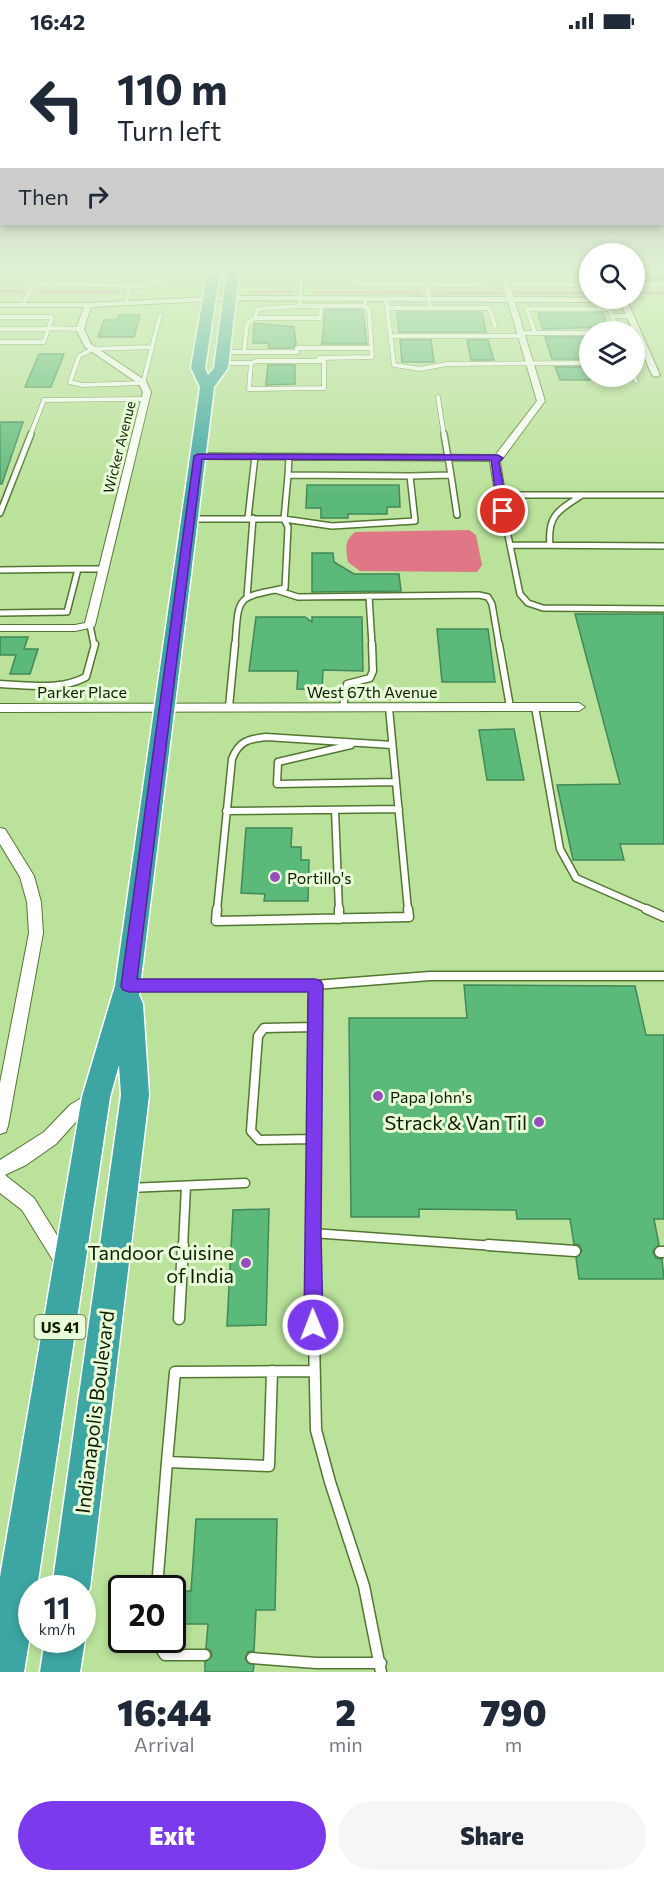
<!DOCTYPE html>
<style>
body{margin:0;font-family:Commissioner,sans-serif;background:#f6f6f7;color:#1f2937;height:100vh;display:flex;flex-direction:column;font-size:22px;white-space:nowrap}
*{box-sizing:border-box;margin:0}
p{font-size:20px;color:#747a83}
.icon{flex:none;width:33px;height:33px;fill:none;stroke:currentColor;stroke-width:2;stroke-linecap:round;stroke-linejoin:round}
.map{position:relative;height:1630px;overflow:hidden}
.side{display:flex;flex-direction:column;background:#fff;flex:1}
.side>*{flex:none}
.top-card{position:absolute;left:0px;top:0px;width:664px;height:183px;box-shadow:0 3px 9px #0003;background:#fff;color:#1f2937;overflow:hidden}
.buttons{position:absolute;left:579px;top:201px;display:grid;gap:12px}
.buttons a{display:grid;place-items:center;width:66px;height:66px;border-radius:50%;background:#fff;box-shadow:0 3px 9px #0003;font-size:30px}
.speed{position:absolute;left:18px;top:1533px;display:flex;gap:12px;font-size:30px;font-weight:700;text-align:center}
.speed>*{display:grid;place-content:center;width:78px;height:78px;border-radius:50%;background:#fff;box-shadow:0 3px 9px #0003;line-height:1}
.speed small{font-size:15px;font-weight:400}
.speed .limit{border:3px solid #111;border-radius:9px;background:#fff;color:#111}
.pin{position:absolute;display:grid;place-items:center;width:51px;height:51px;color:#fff;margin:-26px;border:3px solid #fff;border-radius:50%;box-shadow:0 2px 6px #0007}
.me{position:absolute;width:66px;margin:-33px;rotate:359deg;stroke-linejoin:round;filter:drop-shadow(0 0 4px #0008)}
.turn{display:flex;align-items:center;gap:21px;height:126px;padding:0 18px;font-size:27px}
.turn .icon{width:78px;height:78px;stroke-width:2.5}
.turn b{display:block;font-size:42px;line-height:51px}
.then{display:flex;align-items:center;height:57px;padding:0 18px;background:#0003;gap:12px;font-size:22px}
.eta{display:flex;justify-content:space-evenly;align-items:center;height:102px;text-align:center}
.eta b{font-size:36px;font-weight:800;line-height:42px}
.action{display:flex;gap:12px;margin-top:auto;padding:12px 18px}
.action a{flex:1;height:69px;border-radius:36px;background:#7c3aed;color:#fff;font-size:24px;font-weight:800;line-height:69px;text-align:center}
.action a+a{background:#f6f6f7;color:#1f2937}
.status{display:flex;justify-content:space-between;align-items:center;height:42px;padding:0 30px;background:#fff;direction:ltr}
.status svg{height:16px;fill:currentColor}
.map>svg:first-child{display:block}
</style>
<div class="status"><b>16:42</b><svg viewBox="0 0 49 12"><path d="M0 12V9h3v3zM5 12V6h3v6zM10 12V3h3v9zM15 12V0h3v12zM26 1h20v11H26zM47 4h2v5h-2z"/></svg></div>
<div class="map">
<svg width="664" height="1630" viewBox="0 0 664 1630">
<rect width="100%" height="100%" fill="#bae29a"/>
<!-- water -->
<path fill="#e07787" d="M469,488L476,493L482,523L477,530L360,529L348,520C346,507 344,499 355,490Z"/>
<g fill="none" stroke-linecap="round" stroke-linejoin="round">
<!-- stream -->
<path stroke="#e07787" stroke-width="3" d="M0,249H22
M37,249L118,250
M251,250H289
M312,250L420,251
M435,251H501
M515,251H590
M634,251H664"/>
</g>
<!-- building -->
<path fill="#5bb979" stroke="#428858" stroke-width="1.5" d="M634,228H664V238L636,239Z
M325,268H363L367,302H322Z
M397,270H482L486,290H399Z
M538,271H603L608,285L543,287Z
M119,273H140L134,295H98L104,278H117Z
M254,281L294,285L296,302L293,306H269L268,301H253Z
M545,295H590V317H552Z
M400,298H431L434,320H402Z
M467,298H488L494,318H471Z
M39,312H64L51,345H25Z
M268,323H295V342L266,343Z
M555,325H590V338H560Z
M0,380H23L2,442H0Z
M307,443H399L400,465H387V472H348V476H321V466H306Z
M312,511H333L334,520L354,532H399L401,549L312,550Z
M575,572H664V802H620L624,818H573L557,743L620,742Z
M256,575H305L312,580V575H362L363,629L323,628L322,648L297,647L298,629H249Z
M437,587H488L495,640H442Z
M0,595H28L24,607H38L30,632H10L16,613H0Z
M514,687L524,738H487L479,688Z
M246,786H292L291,805H301V818H309L308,859H264L265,852L241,851Z
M464,943L635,944L646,993H664V1177H654L659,1203L653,1209L656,1216L662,1217L664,1237H579L576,1216L582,1209L579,1203L574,1202L570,1177H517L516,1168L419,1167V1175H351L349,976H467Z
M269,1167L266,1283L227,1284L233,1168Z
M196,1477H277L275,1568H256L254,1609L248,1610L245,1616L248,1621L254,1623L253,1630H205V1620L212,1614L211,1609L206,1606L208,1582H179L182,1549H191Z"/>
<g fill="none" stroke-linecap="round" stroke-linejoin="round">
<defs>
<path id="lane-far4" d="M347,228L348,236L363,242L476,243L484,239L481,228
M404,228L405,243
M430,228L432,243
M481,228H502
M0,236L35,237L23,263
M35,237L40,228
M33,241L130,244L126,261
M55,241L60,228
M505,242L590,243
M427,243L430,266
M634,243L664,242
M130,244H144L164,238L166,228
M135,244L141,228
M386,257L394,323L420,327L447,322L590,321
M300,264H365
M387,266H489L495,284
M612,274H630
M0,275H52L44,300H0
M255,276H320L321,264
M48,286L80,287
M0,287H48
M520,291H590
M535,291L527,267H609L619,290
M391,294H521
M152,305L93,307L79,314L70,340L82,343L143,341L160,273
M223,310H297V306H371
M244,310L247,281L255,276L257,267L300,264L301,234L298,230L261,229
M319,316L372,315L369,268L365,264V257
M256,319H324V346L249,347L251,321Z
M221,321H251
M634,334L636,339
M438,355L444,394
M30,394L44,358L145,357"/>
<path id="lane-far3" d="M444,392L451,433
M198,414L498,416
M288,433L410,434L415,479L332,484L284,477Z
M288,433L289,415
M410,434L451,433L457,473
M500,453H664
M503,469L520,552L528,561L543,566L664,567
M0,471L31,392
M248,476L255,414
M190,477H284L288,485L285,546C235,556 239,553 235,603
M510,503L664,504
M550,503C547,473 559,468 582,453
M0,528L78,527
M276,548L298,555L479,553L488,555L492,562L499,603
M369,554L372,603
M247,555L253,476
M0,571L67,570L78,527H103
M90,583L94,603"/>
<path id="lane-far2" d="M499,602L510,665
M0,642C29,643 60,649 86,635L95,602
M229,665L235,602
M343,665L347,642L370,636L373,629L372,602
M535,665L560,807L576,836L649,868
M389,666L408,868
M351,703L278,720L277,742L396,740
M335,768L339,868
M226,769L399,767
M217,868L232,717C239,699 248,697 266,695L392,703"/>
<path id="lane-far1" d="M217,867L216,879L409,875L408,867
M339,867V877
M646,867L664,875
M315,943L430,934H664
M131,944L315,943L312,1205
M313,1097L259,1098L251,1089L258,994L264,986L315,985
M129,1146L245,1141
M312,1191L509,1205
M183,1205L186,1144"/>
<path id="lane" d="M312,1203L316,1388L330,1440L364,1544L381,1630
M488,1203L575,1209
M660,1210H664
M179,1277L183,1203
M167,1420L175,1330L314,1329
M157,1546L167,1420L269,1424L272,1329
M155,1598L165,1613H205
M252,1616L316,1621H381"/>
<path id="street" d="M499,228H506L514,255L626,256L660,333L656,335L652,333L620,260H515L545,359L500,420L508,469L503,472L498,469L490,420L537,359L508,260L229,258L91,265L84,287L91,302L146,339L151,350L95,583L94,585L75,589H0V583H75L85,581L143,350L139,342L85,305L76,287L84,265H0V261H88L229,254L506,255Z
M579,661L585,665L579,669L0,670V662Z
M0,786L5,787L34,834L41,860L43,891L8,1084L6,1090L0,1092V1041L29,891L27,860L20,835L0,802Z
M94,1048L100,1051L102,1056L100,1061L82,1073L56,1102L26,1123L5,1133L34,1156L71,1216L74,1222L71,1228L65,1231L59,1228L22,1168L0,1151V1118L44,1090L70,1063Z"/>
<path id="highway" d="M208,228H220L205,326L208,333L214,326L227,228H239L228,326L214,345L139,953L143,962L149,1053L90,1546L82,1561V1546H52L121,1053L119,1023L110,1055L37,1546H32V1581L24,1630H0V1535L82,1055L115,944L200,345L191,326Z
M82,1592L85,1598L80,1630H40L45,1598H82Z"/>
</defs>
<!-- lane-far4 casing -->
<use href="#lane-far4" stroke="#537632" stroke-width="5"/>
<!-- lane-far3 casing -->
<use href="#lane-far3" stroke="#537632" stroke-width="8"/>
<!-- lane-far2 casing -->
<use href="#lane-far2" stroke="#537632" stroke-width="9"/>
<!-- lane-far1 casing -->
<use href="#lane-far1" stroke="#537632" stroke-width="11"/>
<!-- lane casing -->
<use href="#lane" stroke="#537632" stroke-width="13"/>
<!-- street casing -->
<use href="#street" stroke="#537632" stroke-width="2"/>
<!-- highway casing -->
<use href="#highway" stroke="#fff" stroke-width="3"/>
<!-- lane-far4 -->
<use href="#lane-far4" stroke="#fff" stroke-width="4"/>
<!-- lane-far3 -->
<use href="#lane-far3" stroke="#fff" stroke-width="5"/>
<!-- lane-far2 -->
<use href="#lane-far2" stroke="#fff" stroke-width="6"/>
<!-- lane-far1 -->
<use href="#lane-far1" stroke="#fff" stroke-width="8"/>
<!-- lane -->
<use href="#lane" stroke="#fff" stroke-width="10"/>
<!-- street -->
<use href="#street" fill="#fff" fill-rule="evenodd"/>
<!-- highway -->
<use href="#highway" fill="#3da6a2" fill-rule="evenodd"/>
</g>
<!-- sky -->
<linearGradient id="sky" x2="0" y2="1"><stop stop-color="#a59cc1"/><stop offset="0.5" stop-color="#e0f2d2"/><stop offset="1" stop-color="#e0f2d2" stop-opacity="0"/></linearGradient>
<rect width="664" height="456" fill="url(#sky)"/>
<!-- route -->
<path fill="#7c3aed" stroke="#51269a" stroke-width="1.5" d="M198,412L498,413L503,416L499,420L508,469L503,472L498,469L491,418L202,417L137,937H315L321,939L323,943L321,1191L323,1283L320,1289L313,1292L306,1289L304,1283L308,950H129L123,948L121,944L194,414Z"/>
<!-- markers -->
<g fill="#974dbf" stroke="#e8fcd8" stroke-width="2">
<circle cx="275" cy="835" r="6"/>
<circle cx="378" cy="1054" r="6"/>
<circle cx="539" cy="1080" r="6"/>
<circle cx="246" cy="1221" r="6"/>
</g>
<g text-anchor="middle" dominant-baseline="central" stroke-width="6" stroke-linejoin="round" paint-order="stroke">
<!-- far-street labels -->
<g font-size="14" fill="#0f1d02" stroke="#e8fcd8">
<text transform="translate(119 405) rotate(-76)">Wicker Avenue</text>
</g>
<!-- shield labels -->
<rect fill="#e8fcd8" stroke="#506042" stroke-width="1.5" x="34.5" y="1273" width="51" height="24" rx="4.5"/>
<g font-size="15" font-weight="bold" fill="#0f1d02">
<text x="60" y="1285">US 41</text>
</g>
<!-- street labels -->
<g font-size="16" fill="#0f1d02" stroke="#e8fcd8">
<text x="82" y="649">Parker Place</text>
<text x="372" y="649">West 67th Avenue</text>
</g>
<!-- poi labels -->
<g font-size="16" fill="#0f1d02" stroke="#e8fcd8" text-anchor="start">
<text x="287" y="835">Portillo's</text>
<text x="390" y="1054">Papa John's</text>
</g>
<!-- near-poi labels -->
<g font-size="20" fill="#0f1d02" stroke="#e8fcd8" text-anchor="end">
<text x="527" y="1080">Strack &amp; Van Til</text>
<text x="234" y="1210">Tandoor Cuisine<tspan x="234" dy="23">of India</tspan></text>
</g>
<!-- near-street labels -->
<g font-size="20" fill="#0f1d02" stroke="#e8fcd8">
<text transform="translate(94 1370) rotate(-83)">Indianapolis Boulevard</text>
</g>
</g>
</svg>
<div class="buttons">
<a><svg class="icon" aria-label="search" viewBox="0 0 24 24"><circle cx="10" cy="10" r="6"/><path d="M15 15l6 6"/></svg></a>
<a><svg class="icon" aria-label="layers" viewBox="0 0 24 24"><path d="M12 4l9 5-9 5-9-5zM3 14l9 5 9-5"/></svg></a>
</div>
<div class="speed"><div>11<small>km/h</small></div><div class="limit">20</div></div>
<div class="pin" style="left:503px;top:469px;background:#d93025"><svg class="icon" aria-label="arrive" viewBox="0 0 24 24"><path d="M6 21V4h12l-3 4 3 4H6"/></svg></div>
<svg class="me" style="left:313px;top:1283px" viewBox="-20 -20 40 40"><circle r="17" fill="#7c3aed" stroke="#fff" stroke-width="3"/><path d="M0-11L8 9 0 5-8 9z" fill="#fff"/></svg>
<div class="top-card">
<div class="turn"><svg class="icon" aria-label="left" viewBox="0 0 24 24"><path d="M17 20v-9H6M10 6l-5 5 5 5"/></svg><div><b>110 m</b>Turn left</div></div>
<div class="then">Then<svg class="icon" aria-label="right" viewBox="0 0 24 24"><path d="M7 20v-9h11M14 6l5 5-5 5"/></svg></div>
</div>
</div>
<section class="side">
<div class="eta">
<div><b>16:44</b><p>Arrival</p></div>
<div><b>2</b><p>min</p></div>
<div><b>790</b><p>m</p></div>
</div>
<div class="action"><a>Exit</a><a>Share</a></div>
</section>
